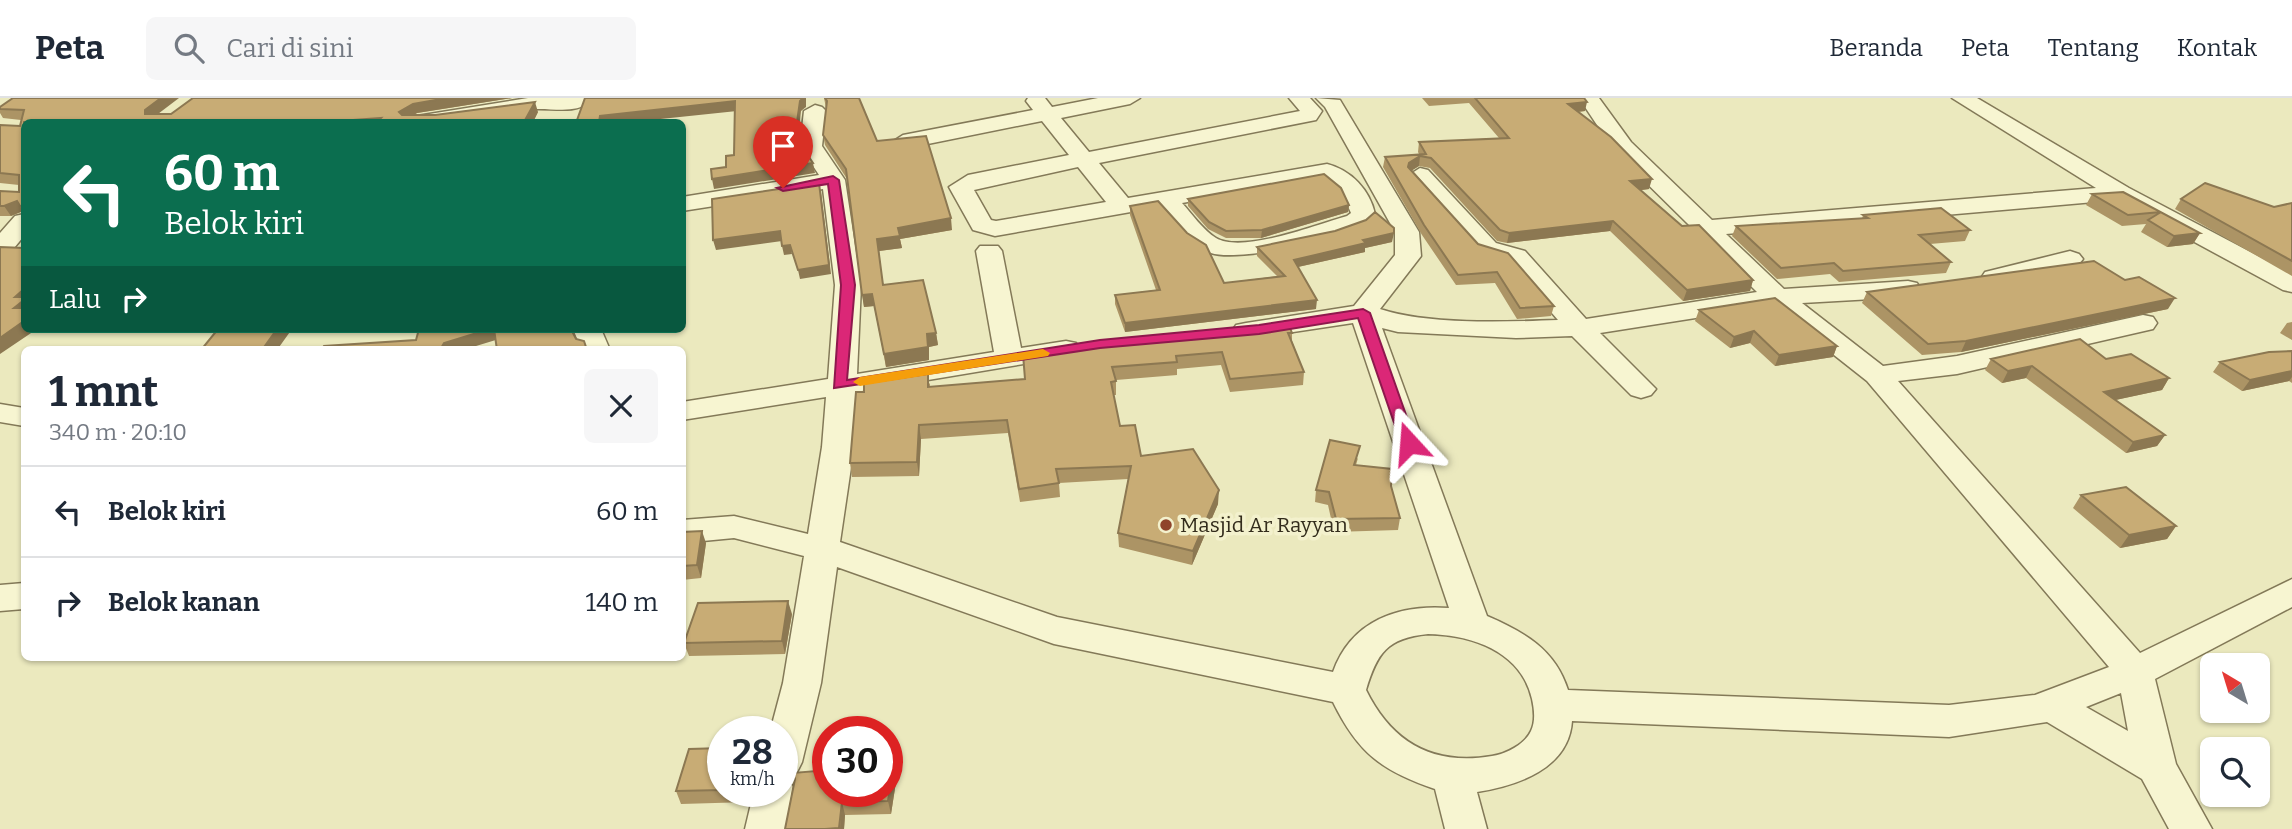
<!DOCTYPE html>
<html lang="id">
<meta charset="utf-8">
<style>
body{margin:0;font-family:Bitter,serif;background:#f6f6f7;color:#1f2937;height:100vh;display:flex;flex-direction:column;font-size:26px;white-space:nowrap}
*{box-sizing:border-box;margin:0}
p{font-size:23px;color:#747a83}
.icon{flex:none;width:38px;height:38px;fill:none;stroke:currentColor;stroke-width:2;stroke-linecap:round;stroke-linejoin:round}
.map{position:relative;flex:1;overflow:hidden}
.side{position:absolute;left:21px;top:248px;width:665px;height:315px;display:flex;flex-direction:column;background:#fff;border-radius:10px;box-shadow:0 2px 5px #0004}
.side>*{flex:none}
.top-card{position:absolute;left:21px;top:21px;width:665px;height:214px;border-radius:10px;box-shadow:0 2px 5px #0004;background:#0b6e4f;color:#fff;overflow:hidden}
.needle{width:46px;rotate:322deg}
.buttons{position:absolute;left:2200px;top:555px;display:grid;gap:14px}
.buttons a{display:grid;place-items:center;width:70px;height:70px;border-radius:10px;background:#fff;box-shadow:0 2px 5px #0004;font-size:35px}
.speed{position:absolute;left:707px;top:618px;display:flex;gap:14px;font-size:35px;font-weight:700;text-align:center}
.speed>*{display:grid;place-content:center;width:91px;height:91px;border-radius:50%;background:#fff;box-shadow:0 2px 5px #0004;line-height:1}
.speed small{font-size:18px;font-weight:400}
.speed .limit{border:10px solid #d22;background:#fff;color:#111}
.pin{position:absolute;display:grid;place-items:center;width:60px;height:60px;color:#fff;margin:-72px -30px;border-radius:50% 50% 50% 0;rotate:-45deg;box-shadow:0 0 7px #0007}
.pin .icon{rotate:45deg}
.me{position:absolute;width:77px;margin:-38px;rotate:341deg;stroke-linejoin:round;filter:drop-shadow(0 0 5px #0008)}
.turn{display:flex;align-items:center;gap:24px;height:147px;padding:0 28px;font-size:32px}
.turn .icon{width:91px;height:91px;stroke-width:2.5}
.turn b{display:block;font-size:49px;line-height:60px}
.then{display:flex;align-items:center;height:66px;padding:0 28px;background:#0003;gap:14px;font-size:26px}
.round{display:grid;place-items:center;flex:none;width:74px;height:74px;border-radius:10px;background:#f6f6f7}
.overview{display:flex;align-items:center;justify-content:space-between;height:119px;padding:0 28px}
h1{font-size:42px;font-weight:700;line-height:52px}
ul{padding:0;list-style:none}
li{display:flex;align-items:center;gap:21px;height:91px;padding:0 28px;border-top:2px solid #e0e1e3}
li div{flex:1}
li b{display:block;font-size:26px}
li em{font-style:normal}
header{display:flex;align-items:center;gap:42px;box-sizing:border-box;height:98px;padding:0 35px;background:#fff;border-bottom:2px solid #e0e1e3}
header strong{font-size:33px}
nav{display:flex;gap:38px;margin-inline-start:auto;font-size:24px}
.search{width:490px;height:63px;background:#f6f6f7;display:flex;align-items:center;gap:18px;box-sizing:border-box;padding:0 24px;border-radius:10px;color:#747a83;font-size:26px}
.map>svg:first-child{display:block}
</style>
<header>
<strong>Peta</strong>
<div class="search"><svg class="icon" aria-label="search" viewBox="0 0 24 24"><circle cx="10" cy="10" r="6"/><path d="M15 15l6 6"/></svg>Cari di sini</div>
<nav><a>Beranda</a><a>Peta</a><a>Tentang</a><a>Kontak</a></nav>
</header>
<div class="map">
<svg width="2292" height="731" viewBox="0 0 2292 731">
<rect width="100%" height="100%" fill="#ebe9be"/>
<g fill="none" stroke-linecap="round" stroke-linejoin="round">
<defs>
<path id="minor" d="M528,0H585L587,4C579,16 550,10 536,11C492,16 450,28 406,24L417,18Z
M1028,0H1045L1052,9L1098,0H1140L1130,6L1061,20L1089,54L1300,13L1289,0H1310L1322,13L1316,22L1099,65L1128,100L1327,66C1351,72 1370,92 1375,116C1372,120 1369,126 1364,128C1340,142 1237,164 1211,155C1189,148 1174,126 1159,109L995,138L973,132L949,89L968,77L1069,57L1042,23L903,51L892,44L903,37L1033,12L1026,3ZM1078,69L1106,104L996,123L991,122L974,92ZM1324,80L1342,95L1351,115L1347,118C1318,126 1243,156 1216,140C1203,132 1192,116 1182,105Z
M1316,0L1340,2L1419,134L1421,158L1380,211C1429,227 1505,224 1558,222L1507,163L1478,155L1409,77L1420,70L1428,72L1496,145L1525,153L1586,221L1757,194L1615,54L1579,0H1599L1631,44L1712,122L2096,90L1952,0H1977L2129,90L2292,176V194L2283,192L2117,102L1726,136L1784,191L1908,183L1917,185L1921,191L1917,197L1908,199L1802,205L1883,268L1957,258L2143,217L2153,219L2157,225L2153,231L1957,276L1898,283L2140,555L2292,481V509L2155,581L2176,666L2212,731H2169L2142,681L2047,624L1949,639L1572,623C1569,671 1516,688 1477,694L1487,731H1445L1435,691C1382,673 1358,655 1333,604L1054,546L837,469L821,585L802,664L796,676L786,679L796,693L787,731H745L754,693H782V634H770L783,585L804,458L734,440L682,445V422L734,418L808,436L822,349L826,299L682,322V304L828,281L835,187L823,91L682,113V99L819,77L800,48L804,13L815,7L822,9L826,13L822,48L845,82L861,187L857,276L994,254L976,153L980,148H998L1002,153L1021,250L1066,243L1076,245L1080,251L1076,257L1066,259L856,294L854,349L840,444L1057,519L1333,574C1351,523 1398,506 1449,510L1353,225L1246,241L1236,239L1232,233L1236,227L1246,225L1354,208L1395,157V134L1325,9ZM1772,208L1867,283L2109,569L2035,597L1949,607L1568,592C1555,551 1524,534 1487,518L1382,230L1398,234L1516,240L1572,238L1631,297L1641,300L1651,297L1656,291L1600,235ZM1428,536C1472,537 1521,553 1532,601C1534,610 1536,623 1531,633C1525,646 1506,656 1492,658C1433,668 1392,645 1366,592C1377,555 1387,540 1428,536ZM2121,595L2128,633L2086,609Z
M24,116V138L9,156L0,159V135L15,118Z
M2070,153L2079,156L2083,161L2079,166L1994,188L1985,186L1981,180L1985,174Z
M573,231H601L610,252H582Z
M0,306L24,310V328L0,324Z
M24,485V511L0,513V487Z"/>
</defs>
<!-- minor casing -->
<use href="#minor" stroke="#837958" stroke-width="3"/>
<!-- minor -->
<use href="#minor" fill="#f7f5d1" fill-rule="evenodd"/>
</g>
<!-- wall -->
<path fill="#ac9465" d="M193,0H512L417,15L414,17L538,14L533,24H24V115L23,113L11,118H0V93L19,94V87L0,85V27L20,28L21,22L3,20L0,15V9L171,16Z
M824,0H859L877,43L952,132L900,141L902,150L879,153L883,187L936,235L938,247L929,249V262L886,269L874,208L864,209L847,81L825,47L823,37L826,10Z
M1422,0H1584L1585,13L1578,14L1649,91L1640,92L1682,128L1753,182L1750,193L1683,203L1610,133L1507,145L1497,143L1430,70L1419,68L1412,72L1478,146L1554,208L1551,218L1517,221L1495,185L1456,187L1422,137L1383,69L1385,59L1419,56L1418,54L1419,44L1499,40L1469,5L1429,8Z
M2123,94L2200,135L2193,146L2167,149L2141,134L2146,126L2122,128L2086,107L2092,96Z
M1188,101L1349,107L1348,114L1261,140H1226L1208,131L1188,108Z
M2181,101L2274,109L2292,105V178L2175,111Z
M1130,108L1224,185L1277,178L1257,158V149L1392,144L1365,150V154L1298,169L1316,211L1125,234L1115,206V197L1156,192L1130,117Z
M1863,117L1970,132L1965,143L1930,146L1951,164L1946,175L1839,184L1830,176L1777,181L1732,138L1736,128L1862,121Z
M1867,194L2168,211L1961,254L1922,257L1862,205Z
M1699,212L1837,248L1833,259L1775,268L1750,245L1730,250L1695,223Z
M2292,224V242L2280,235L2287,225Z
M1292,235V243L1304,274L1303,287L1230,294L1221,267L1177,271V277L1116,282V297H1113L1120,328L1141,358L1218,406L1192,467L1119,449L1118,435L1128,381L1059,385L1060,399L1020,404L1008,335L921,341L919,378L852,379L850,365L930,285V289L1025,281Z
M2292,253V285L2289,283L2242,293L2213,274L2220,264Z
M1991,261H2106L2169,280L2162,292L2115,302L2165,337L2157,348L2126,355L2026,280L2002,285L1985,272Z
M1358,360L1356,367L1391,388L1400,420L1398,432L1334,434L1328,407L1315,404L1316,392Z
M2081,397L2176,428L2167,441L2120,450L2073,410Z
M682,434L706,445L701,480L682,482Z
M792,516L785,556L689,558L684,545Z
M723,650V693H751L749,704L681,706L676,693Z
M898,671L891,716L845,717L844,731H785L794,682L792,675Z"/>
<!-- shaded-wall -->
<path fill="#8c7852" d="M161,0H179L150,22L145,16V12Z
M447,0H512L417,15L403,23L399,14L413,6Z
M803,0H806V9L801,13L797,48L795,38L800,3Z
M735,3L737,13L632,24H599L600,18Z
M535,4L538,14L533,24H524Z
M1587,4L1585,13L1565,15L1568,6Z
M1420,58L1419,68L1408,75L1409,65Z
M813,65L815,75L714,91L712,81Z
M1652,81L1649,91L1627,94L1630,83Z
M821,94L831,176L800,181L798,172Z
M17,103L23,113L11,118L4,108Z
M1349,107L1348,114L1261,140L1262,132Z
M951,120L952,132L900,141L902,150L879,153L877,141L898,130Z
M1613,123L1610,133L1507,145L1509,135Z
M780,133L782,143L716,152L713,142Z
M1394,135L1392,144L1365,150V154L1293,170L1294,162L1363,142Z
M2200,135L2193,146L2167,149L2174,138Z
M790,147L792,156L784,157L782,148Z
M1753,182L1750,193L1683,203L1687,192Z
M24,191V219L14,210L15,199Z
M872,196L874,208L864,209L862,197Z
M2175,200L2168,211L1961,254L1966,243Z
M1317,202L1316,211L1125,234V225Z
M24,223V231H37L0,256V240Z
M277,231H292L277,252H262Z
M490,231H495L499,241L463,252H440L444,245Z
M1754,233L1750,245L1730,250L1734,239Z
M936,235L938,247L929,249V262L886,269L884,256L927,236Z
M1837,248L1833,259L1775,268L1779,257Z
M2032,268L2026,280L2002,285L2008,273Z
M2292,273V279L2289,283L2242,293L2250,282Z
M2169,280L2162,292L2097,306L2104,294Z
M919,327L921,341L919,378L917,364Z
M2165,337L2157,348L2126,355L2133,344Z
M1219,392L1218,406L1192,467L1193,453Z
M2176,428L2167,441L2120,450L2129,437Z
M702,433L706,445L701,480L697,467Z
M788,503L792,516L785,556L782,543Z
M895,658L898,671L891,716L888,703Z
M745,693H751L749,704Z
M842,704L845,717L844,731H840Z"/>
<!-- building -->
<path fill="#c8ac75" stroke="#8c7852" stroke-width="2" d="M13,0H161L145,12V16H171L193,0H447L413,6L399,14L402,17H435L535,4L524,24H377L381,20L326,24H24V108H20L17,103L4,108H0V93L19,94V77L0,75V27L20,28L24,12L0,11V9Z
M585,0H803L800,3L795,38L813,65L712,81L711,71L726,69V58L734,57L735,3L600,18L599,24H547L577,22Z
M825,0H859L877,43L926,38L951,120L898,130L900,138L877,141L883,187L923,182L936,235L927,236L928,249L884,256L872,196L862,197L846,71L823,37L827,3Z
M1475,0H1584L1587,4L1568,6L1611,39L1652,81L1630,83L1682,128L1699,127L1753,182L1687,192L1613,123L1509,135L1500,132L1431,60L1420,58L1409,65L1408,69L1478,146L1508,155L1554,208L1520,210L1497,174L1458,177L1424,127L1385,59L1426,56L1419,44L1509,40Z
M1324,76L1341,90L1349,107L1262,132L1226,133L1209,124L1188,101Z
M819,85L829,167L798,172L790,147L782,148L780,133L713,142L712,101Z
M2205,85L2274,109L2292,105V163L2181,101Z
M2123,94L2200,135L2174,138L2148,122L2161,114L2128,117L2092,96Z
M1158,103L1187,135L1206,147L1224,185L1285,178L1257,149L1335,133L1366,122L1375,114L1394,130V135L1363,142L1366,145L1294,162L1317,202L1125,225L1115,197L1160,192L1130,108Z
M1941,110L1970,132L1919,137L1951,164L1843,173L1834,165L1781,170L1736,128L1868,120L1863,117Z
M0,149L24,150V191L15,199H24V202L14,210H24V223L0,240Z
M2094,163L2125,182L2139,179L2175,200L1966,243L1928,246L1867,194Z
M1775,200L1837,248L1779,257L1754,233L1734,239L1699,212Z
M1288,225L1292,235H1288L1304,274L1230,281L1222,254L1176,258L1177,264L1112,269L1116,283L1111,284L1120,328L1135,327L1141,358L1193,351L1219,392L1193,453L1118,435L1131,368L1056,371L1059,385L1019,391L1007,322L919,327L917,364L850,365L856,294H864V282L928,272V289L1025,281L1023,256L1100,244Z
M218,231H277L262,252H201Z
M419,231H490L444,245L440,252H321L324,248L416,242Z
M494,231H571L576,241L584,243L587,252H497Z
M2080,241L2106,261L2131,256L2169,280L2104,294L2165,337L2133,344L2032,268L2008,273L1991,261Z
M2292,253V273L2250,282L2220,264L2269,254Z
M1330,342L1360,348L1354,367L1392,371L1391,388L1400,420L1336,421L1329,394L1316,392Z
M2126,389L2176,428L2129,437L2081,397Z
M702,433L697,467L682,468V434Z
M788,503L782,543L684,545L698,505Z
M723,650V692L676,693L689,651Z
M887,658H895L888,703L842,704L839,730L825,731H785L795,681L792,675L828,672V693H887Z"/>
<!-- route -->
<path fill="#db2777" stroke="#8e194d" stroke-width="2" d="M833,78L839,82L855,187L847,282L1100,242L1259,227L1363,211L1370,215L1416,345L1409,350L1401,345L1358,220L1259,236L1100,250L834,290L841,187L828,86L783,93L777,90Z"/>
<!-- slow -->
<path fill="#f59e0b" d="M1043,251L1050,255L1048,258L860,288L853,284L860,279Z"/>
<!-- markers -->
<circle fill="#8f432b" stroke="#f3f1cd" stroke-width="2.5" cx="1166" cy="427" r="7"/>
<g text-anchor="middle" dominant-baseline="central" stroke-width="7" stroke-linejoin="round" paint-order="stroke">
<!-- poi labels -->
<g font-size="21" fill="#332c1c" stroke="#f3f1cd" text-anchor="start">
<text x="1180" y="427">Masjid Ar Rayyan</text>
</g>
</g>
</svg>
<div class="buttons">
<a><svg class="needle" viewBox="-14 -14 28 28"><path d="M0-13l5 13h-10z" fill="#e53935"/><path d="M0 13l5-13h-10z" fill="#747a83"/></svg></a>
<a><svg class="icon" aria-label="search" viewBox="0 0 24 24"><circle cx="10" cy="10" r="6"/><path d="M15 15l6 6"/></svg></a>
</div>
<div class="speed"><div>28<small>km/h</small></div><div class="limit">30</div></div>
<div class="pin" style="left:783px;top:90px;background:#d93025"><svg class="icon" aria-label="arrive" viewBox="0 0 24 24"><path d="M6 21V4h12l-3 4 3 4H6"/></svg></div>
<svg class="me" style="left:1409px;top:345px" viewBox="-20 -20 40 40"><path d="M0-17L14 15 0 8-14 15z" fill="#db2777" stroke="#fff" stroke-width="4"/></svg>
<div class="top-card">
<div class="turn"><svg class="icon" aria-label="left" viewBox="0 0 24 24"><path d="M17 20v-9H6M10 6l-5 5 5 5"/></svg><div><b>60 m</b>Belok kiri</div></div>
<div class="then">Lalu<svg class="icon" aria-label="right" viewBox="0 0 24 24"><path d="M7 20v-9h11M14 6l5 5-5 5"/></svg></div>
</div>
<section class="side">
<div class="overview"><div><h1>1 mnt</h1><p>340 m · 20:10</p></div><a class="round"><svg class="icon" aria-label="close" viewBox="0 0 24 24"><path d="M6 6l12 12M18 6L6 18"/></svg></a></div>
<ul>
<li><svg class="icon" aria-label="left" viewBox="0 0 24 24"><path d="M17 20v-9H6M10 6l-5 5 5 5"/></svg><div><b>Belok kiri</b></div><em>60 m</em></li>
<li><svg class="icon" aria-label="right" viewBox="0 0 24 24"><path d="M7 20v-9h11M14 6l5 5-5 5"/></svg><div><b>Belok kanan</b></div><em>140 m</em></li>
</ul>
</section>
</div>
